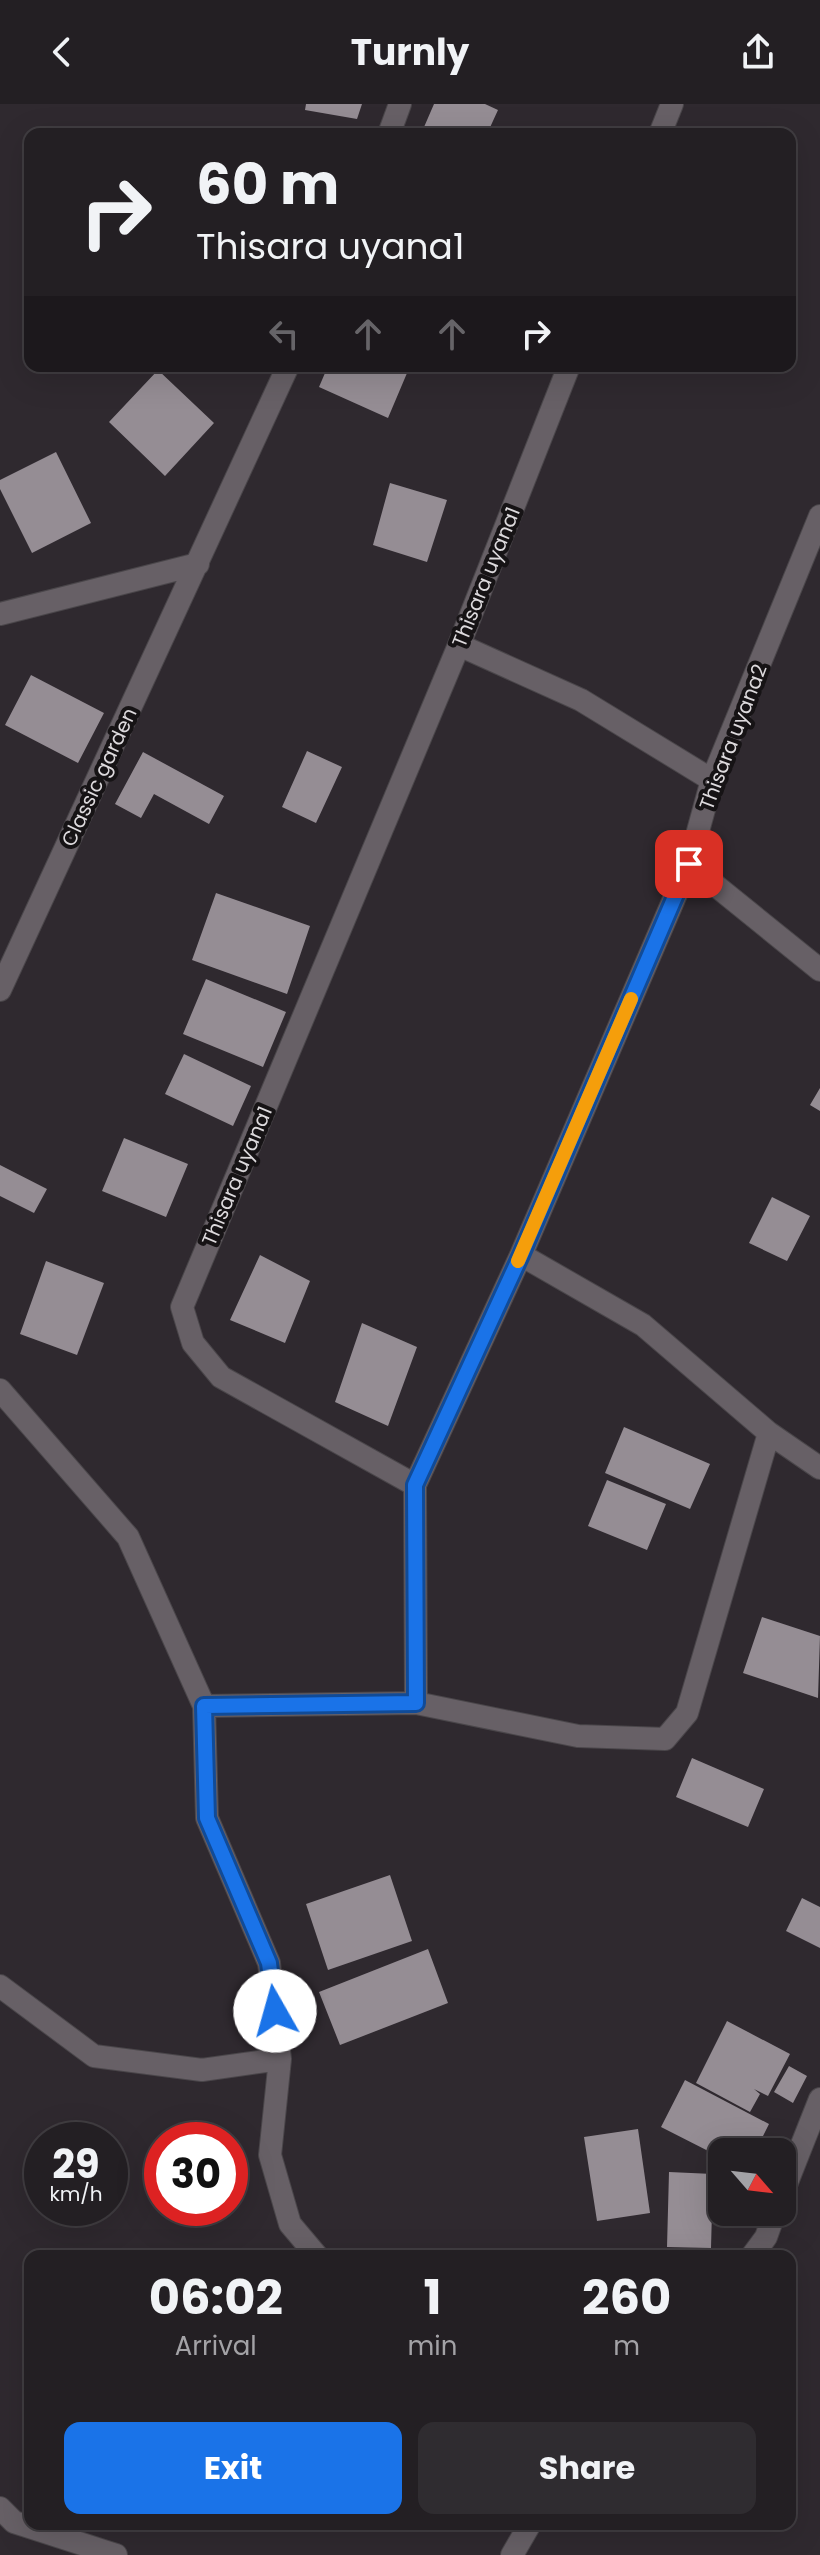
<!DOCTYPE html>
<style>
body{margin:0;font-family:Poppins,sans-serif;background:#2f2c30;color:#f1f3f6;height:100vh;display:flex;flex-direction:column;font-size:30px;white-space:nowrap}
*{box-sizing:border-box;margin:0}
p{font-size:26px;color:#a3a2a6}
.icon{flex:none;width:44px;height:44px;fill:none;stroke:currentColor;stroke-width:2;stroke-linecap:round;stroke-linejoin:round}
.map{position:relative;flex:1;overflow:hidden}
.details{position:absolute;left:24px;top:2146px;width:772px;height:280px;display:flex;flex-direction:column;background:#231f23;border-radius:16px;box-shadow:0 8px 32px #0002,0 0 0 2px #403d41}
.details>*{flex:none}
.top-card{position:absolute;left:24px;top:24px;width:772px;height:244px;border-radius:16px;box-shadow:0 8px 32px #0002,0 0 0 2px #403d41;background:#231f23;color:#f1f3f6;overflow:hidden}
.needle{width:52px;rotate:118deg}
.controls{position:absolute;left:708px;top:2034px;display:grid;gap:16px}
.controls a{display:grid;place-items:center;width:88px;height:88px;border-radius:16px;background:#231f23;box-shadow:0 8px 32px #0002,0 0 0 2px #403d41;font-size:40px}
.speed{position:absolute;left:24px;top:2018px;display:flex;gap:16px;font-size:40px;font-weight:700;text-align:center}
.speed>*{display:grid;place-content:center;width:104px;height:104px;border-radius:50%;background:#231f23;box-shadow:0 8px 32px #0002,0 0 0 2px #403d41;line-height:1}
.speed small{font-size:20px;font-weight:400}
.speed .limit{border:12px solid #d22;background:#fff;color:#111}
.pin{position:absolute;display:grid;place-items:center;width:68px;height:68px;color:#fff;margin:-34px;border-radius:16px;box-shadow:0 4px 12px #0006}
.me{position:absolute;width:88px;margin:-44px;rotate:353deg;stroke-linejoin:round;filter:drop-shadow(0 0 6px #0008)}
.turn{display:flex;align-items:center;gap:28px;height:168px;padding:0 40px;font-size:36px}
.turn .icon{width:104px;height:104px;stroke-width:2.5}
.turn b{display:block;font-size:56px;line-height:68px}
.lanes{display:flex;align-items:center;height:76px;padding:0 40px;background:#0003;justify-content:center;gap:40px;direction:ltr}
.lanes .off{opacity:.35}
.eta{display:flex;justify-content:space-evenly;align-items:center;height:136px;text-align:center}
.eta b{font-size:48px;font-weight:700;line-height:56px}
.cta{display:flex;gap:16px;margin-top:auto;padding:16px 40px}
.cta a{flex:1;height:92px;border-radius:16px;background:#1a73e8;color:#fff;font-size:32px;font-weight:700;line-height:92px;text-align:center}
.cta a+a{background:#2f2c30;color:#f1f3f6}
header{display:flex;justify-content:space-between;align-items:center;height:104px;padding:0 40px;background:#231f23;font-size:36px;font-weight:700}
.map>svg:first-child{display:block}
</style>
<header><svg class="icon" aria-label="back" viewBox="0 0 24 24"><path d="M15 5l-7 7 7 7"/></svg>Turnly<svg class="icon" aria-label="share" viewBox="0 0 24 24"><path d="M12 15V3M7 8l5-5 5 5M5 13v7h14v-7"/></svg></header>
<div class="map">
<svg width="820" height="2451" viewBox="0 0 820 2451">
<rect width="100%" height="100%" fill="#2f292f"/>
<!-- building -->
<path fill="#958d94" d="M306,0H362L357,15L305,6Z
M434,0H485L498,6L487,30H421Z
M328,262H410L388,314L319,283Z
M158,266L214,319L165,372L109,318Z
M56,348L91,419L32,449L0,385V376Z
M390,379L447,396L427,458L373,441Z
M31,571L104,609L78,659L5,621Z
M307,647L342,663L316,719L282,703Z
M143,648L224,692L209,720L154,690L141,714L115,700Z
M216,789L310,822L287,890L192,856Z
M206,875L286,908L263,963L183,930Z
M184,950L251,982L233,1022L165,990Z
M820,984V1007L810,1001Z
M124,1034L188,1060L166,1113L102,1087Z
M0,1061L47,1085L34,1109L0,1092Z
M772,1093L810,1112L787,1157L749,1139Z
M260,1151L310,1177L285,1239L230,1216Z
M46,1157L104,1179L77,1251L20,1230Z
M362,1219L417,1243L388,1322L335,1298Z
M624,1323L710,1360L690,1405L605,1369Z
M607,1376L666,1400L647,1446L588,1422Z
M762,1513L820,1532L818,1594L743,1569Z
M692,1654L764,1685L748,1723L676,1693Z
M390,1771L412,1837L328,1866L306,1800Z
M802,1794L820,1803V1844L786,1827Z
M428,1845L448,1899L340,1941L319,1888Z
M727,1917L790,1950L768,1992L754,1985L760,1990L750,2008L696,1979Z
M789,1962L807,1972L793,1999L774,1988Z
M685,1976L769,2020L755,2048H722V2054L661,2023Z
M638,2025L650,2109L597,2117L584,2033Z
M669,2068L713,2070L711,2144L667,2143Z"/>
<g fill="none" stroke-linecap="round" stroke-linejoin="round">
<defs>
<path id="minor" d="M389,30L400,0
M660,30L672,0
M0,510L198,460
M459,541L581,596L712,676
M689,760L820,866
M0,886L288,262
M521,1151L643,1221L769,1329L820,1364
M0,1286L128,1433L204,1602L207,1714L269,1859L280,1955L270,2051L290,2120L317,2152
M415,1381L521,1151L689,760L712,676L820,412
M416,1599L578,1632L665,1635L687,1609L769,1329
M204,1602L416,1599L415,1381L221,1273L193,1239L182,1203L459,541L569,262
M0,1882L94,1952L202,1966L280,1955
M782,2091L820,1995
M752,2152L766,2133L775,2108
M0,2404L14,2418L116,2451
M512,2451L530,2420"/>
</defs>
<!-- minor casing -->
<use href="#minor" stroke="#4a464a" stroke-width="24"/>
<!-- minor -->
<use href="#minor" stroke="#676066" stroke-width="22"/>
</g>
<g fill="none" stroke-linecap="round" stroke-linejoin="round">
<defs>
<path id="route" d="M275,1907L269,1859L207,1714L204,1602L416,1599L415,1381L521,1151L689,760"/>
</defs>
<!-- route casing -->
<use href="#route" stroke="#114b97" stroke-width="20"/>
<!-- route -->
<use href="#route" stroke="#1a73e8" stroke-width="14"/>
<!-- slow -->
<path stroke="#f59e0b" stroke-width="14" d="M518,1157L631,895"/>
</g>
<g text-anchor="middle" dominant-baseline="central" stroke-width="8" stroke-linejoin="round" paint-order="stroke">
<!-- street labels -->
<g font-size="20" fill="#dddadd" stroke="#161315">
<text transform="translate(486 473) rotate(-68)">Thisara uyana1</text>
<text transform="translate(733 633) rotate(-69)">Thisara uyana2</text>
<text transform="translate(99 673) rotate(-65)">Classic garden</text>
<text transform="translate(237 1072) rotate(-67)">Thisara uyana1</text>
</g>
</g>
</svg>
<div class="controls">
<a><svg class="needle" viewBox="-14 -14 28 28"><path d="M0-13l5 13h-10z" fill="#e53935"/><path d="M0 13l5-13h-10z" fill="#a3a2a6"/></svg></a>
</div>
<div class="speed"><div>29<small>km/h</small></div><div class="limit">30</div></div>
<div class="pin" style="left:689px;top:760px;background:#d93025"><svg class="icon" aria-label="arrive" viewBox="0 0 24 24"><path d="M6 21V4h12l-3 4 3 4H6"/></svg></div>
<svg class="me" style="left:275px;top:1907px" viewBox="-20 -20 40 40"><circle r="19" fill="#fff"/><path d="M0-13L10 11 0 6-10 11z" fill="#1a73e8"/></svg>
<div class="top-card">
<div class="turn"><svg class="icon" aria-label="right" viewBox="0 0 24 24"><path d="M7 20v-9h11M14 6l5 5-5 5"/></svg><div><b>60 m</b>Thisara uyana1</div></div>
<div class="lanes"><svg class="icon off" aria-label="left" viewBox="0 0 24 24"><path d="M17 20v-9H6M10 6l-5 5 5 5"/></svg><svg class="icon off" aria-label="ahead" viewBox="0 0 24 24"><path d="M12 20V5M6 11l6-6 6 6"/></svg><svg class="icon off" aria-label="ahead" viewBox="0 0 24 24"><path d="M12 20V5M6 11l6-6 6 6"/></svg><svg class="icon" aria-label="right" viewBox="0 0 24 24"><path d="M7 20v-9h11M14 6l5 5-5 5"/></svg></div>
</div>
<section class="details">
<div class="eta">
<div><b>06:02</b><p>Arrival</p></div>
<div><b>1</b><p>min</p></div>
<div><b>260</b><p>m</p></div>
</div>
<div class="cta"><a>Exit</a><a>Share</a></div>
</section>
</div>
